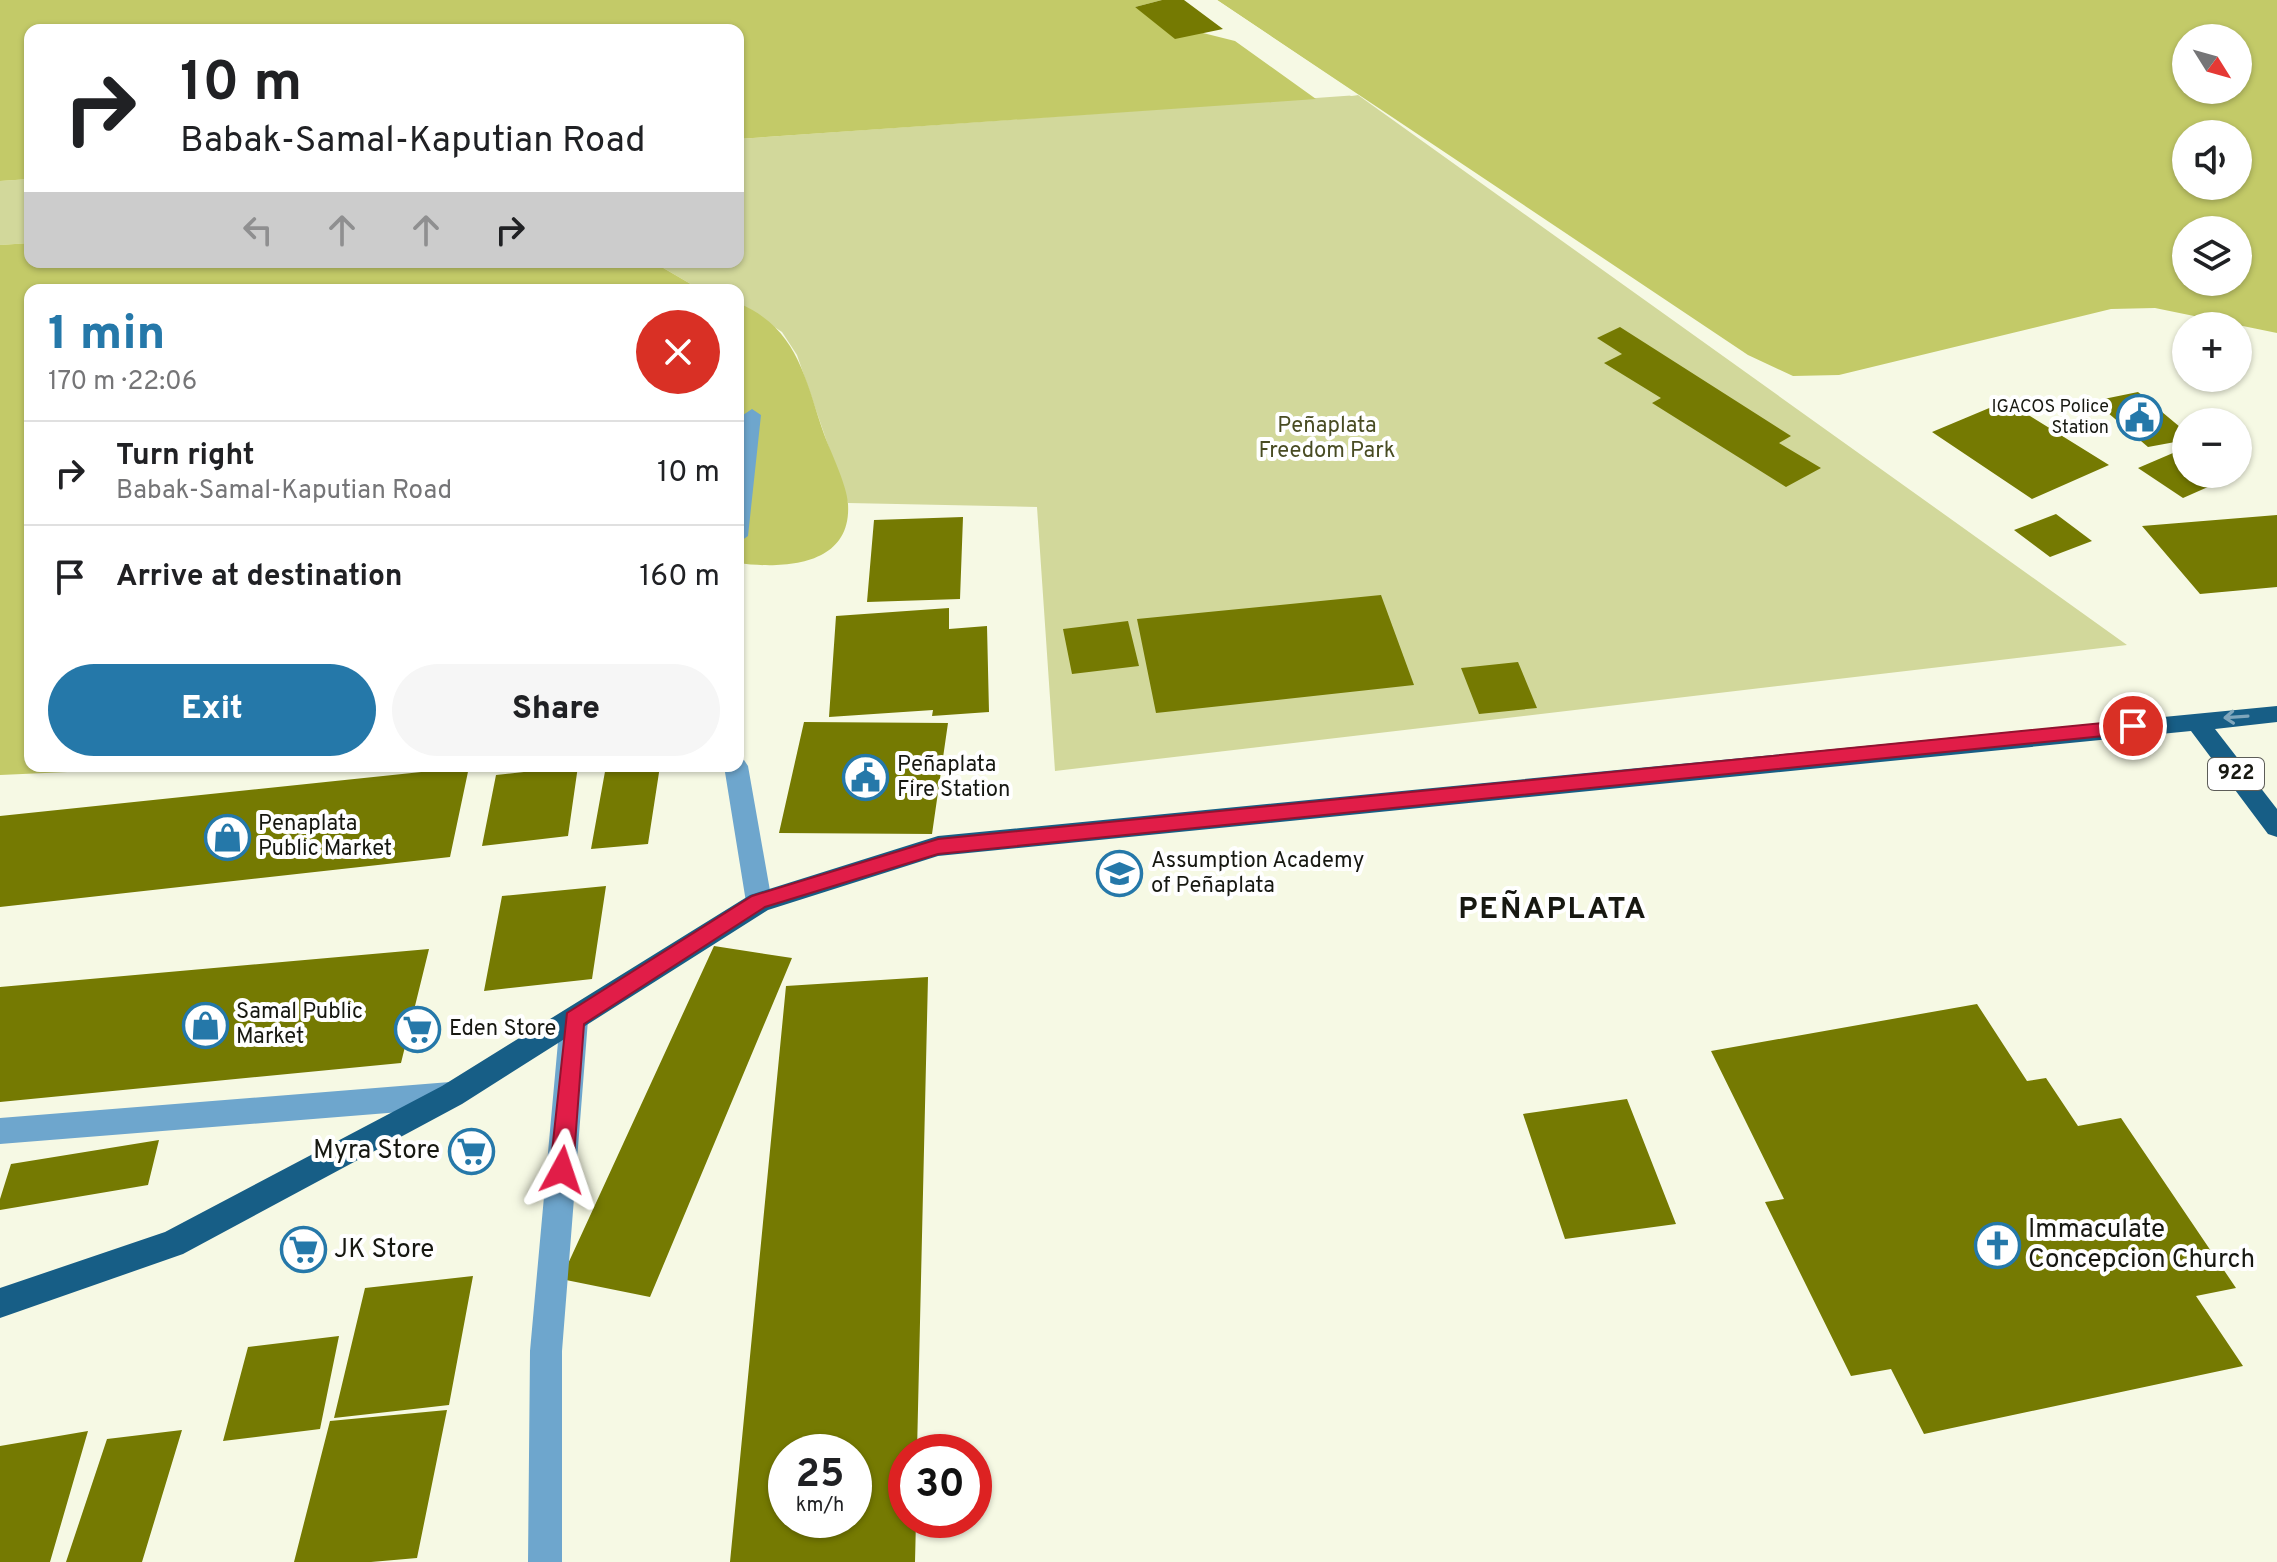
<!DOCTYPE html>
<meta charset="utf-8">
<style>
body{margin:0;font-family:Overpass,sans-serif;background:#f6f6f6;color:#202124;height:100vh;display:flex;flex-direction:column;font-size:30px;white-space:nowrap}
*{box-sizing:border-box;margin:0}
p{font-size:26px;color:#757577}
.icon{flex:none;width:44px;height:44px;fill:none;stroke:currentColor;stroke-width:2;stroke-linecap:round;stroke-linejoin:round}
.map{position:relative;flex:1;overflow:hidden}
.details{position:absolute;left:24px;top:284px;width:720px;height:488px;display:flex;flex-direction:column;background:#fff;border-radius:16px;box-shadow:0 2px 6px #0004}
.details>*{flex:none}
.top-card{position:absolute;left:24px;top:24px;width:720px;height:244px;border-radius:16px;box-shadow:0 2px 6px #0004;background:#fff;color:#202124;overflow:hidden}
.needle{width:52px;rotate:127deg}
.buttons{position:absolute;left:2172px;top:24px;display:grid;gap:16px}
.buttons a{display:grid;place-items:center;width:80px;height:80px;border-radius:50%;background:#fff;box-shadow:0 2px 6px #0004;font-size:40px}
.speed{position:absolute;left:768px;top:1434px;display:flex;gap:16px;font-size:40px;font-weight:700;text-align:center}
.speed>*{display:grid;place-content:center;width:104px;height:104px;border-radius:50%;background:#fff;box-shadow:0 2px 6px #0004;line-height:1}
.speed small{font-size:20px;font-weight:400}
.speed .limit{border:12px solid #d22;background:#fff;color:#111}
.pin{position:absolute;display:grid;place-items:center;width:68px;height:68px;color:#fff;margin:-34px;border:4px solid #fff;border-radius:50%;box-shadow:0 2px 8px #0007}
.me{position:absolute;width:88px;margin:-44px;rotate:5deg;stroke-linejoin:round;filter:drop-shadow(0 0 6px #0008)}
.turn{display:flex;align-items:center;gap:28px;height:168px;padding:0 24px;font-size:36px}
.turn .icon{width:104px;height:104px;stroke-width:2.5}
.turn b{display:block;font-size:56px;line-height:68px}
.lanes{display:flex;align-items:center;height:76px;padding:0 24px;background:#0003;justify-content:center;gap:40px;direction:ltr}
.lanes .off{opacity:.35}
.round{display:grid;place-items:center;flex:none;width:84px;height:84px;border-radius:42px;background:#f6f6f6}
.head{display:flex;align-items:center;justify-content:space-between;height:136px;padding:0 24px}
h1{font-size:48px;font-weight:800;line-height:60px;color:#2578a9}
.primary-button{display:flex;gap:16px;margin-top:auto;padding:16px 24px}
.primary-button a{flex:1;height:92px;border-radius:48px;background:#2578a9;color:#fff;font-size:32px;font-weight:800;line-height:92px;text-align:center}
.primary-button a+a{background:#f6f6f6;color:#202124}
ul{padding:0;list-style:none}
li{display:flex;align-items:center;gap:24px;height:104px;padding:0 24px;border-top:2px solid #e0e0e0}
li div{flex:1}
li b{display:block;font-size:30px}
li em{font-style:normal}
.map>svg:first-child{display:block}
</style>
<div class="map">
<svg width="2277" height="1562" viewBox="0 0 2277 1562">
<rect width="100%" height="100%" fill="#f6f9e4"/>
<!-- green -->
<path fill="#d2d89b" d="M1358,95L2127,645L1055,771L1037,507L848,503L797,355L782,332L738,303V290H701L653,262H738V139Z
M30,179V243L0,245V181Z"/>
<!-- water -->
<path fill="#c3ca68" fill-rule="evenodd" d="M0,0H1162L1135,7L1203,33L1235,41L1316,99L738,139V30H30V179L0,181Z
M1217,0H2277V333L2155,308L2111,309L1839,375L1793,376L1748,355ZM2186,38H2238V90H2186ZM2186,134H2238V186H2186ZM2186,230H2238V282H2186Z
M30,243V262H447L503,268L541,262H653L701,290H30V766H126L90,771L0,775V245Z
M738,303C798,328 805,379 824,434C831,453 847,485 848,504C852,567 782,569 738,563Z"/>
<!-- pier -->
<path fill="#f6f9e4" d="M1213,0H1217L1358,95L1351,96Z"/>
<!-- building -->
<path fill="#757a02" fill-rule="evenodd" d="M1162,0H1184L1223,29L1175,39L1135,7Z
M1620,327L1791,436L1779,443L1821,468L1786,487L1652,403L1661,398L1604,363L1622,354L1597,338Z
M2138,392L2186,432V440L2148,447L2094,401Z
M2006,401L2109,465L2032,499L1932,432Z
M2180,450L2186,454V474H2218L2226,479L2183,498L2138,468Z
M2056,514L2092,541L2050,557L2014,530Z
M2277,515V587L2200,594L2142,526Z
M963,517L960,599L867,602L874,520Z
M1381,595L1414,685L1156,713L1137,619Z
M949,608V629L987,626L989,712L932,716L933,710L829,717L836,616Z
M1128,621L1139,666L1072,674L1063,629Z
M1518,662L1537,708L1479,714L1461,668Z
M804,722L948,723L932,834L779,833Z
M578,766L568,836L482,846L496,775Z
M606,766H660L648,844L591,849Z
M469,767L450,857L0,907V816Z
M606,886L592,979L484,991L502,896Z
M714,946L792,958L650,1297L561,1279Z
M429,949L401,1063L0,1102V987Z
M928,977L917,1452H906V1520H916L915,1562H730L786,986ZM786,1452H854V1520H786Z
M1977,1004L2027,1081L2046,1078L2078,1126L2121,1118L2236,1288L2196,1296L2243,1366L1924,1434L1891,1369L1851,1376L1765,1202L1784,1199L1711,1051Z
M1627,1099L1676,1224L1565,1239L1523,1114Z
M159,1140L148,1185L0,1210V1199L11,1164Z
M473,1276L449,1405L334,1418L365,1288Z
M339,1336L320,1429L223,1441L248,1347Z
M447,1410L417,1558L371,1562H294L330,1421Z
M182,1430L142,1562H66L107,1439Z
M88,1431L50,1562H0V1446Z"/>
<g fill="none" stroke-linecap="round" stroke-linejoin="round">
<!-- lane -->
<path fill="#6ea6cd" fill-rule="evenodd" d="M752,409L761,415L748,536L738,543V452L743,415Z
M738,758L744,760L748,766L772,902L768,909L759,912L750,909L746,902L724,766H738Z
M450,1082L460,1086L464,1095L460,1104L450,1108L0,1144V1118Z"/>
<!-- street -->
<path fill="#6ea6cd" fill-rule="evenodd" d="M574,1008L584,1012L588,1020L562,1351V1562H528L530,1351L560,1020L564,1012Z"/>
<!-- primary -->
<path fill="#175e86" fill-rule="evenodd" d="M2277,706V722L2215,729L2277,809V837L2268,834L2191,731L938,856L768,910L462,1104L183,1254L0,1318V1288L165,1232L442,1086L750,895L938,836Z"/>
</g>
<!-- one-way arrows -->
<defs><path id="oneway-shaft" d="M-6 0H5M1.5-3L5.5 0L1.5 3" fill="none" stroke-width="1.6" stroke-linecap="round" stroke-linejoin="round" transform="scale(2)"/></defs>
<use stroke="#7fa6bc" href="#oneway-shaft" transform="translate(2236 717) rotate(176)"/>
<!-- route -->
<path fill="#e11d48" stroke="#92132f" stroke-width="2" d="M2133,720L2142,726L2133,733L938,854L765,907L584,1024L573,1170L569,1178L562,1181L554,1178L550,1170L567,1013L752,896L938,839Z"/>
<!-- icons -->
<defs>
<symbol id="civic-ring" viewBox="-11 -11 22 22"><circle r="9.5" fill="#fff" stroke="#2578a9" stroke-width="1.5"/><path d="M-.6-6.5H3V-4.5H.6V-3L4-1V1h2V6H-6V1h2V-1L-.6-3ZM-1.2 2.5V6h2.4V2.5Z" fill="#2578a9"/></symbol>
<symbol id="shop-ring" viewBox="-11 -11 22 22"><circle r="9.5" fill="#fff" stroke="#2578a9" stroke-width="1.5"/><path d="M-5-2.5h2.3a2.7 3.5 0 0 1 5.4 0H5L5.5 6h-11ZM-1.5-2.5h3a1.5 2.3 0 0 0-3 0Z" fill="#2578a9"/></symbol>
<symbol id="school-ring" viewBox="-11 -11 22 22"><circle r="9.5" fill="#fff" stroke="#2578a9" stroke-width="1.5"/><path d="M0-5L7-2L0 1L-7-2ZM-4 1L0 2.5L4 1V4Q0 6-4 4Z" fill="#2578a9"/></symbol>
<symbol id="supermarket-ring" viewBox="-11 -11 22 22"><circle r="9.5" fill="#fff" stroke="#2578a9" stroke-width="1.5"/><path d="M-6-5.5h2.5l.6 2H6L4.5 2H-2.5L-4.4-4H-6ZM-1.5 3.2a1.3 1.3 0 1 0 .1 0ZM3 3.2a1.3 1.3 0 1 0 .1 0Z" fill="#2578a9"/></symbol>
<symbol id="church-ring" viewBox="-11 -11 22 22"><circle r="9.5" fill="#fff" stroke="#2578a9" stroke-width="1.5"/><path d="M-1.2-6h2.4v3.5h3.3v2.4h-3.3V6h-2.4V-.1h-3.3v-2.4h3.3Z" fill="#2578a9"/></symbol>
</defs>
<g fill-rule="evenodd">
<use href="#civic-ring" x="2114" y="392" width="51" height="51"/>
<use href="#civic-ring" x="840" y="752" width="51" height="51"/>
<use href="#shop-ring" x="202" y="812" width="51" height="51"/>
<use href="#school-ring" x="1094" y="848" width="51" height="51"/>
<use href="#shop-ring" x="180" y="1000" width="51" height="51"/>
<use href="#supermarket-ring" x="392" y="1004" width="51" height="51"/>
<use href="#supermarket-ring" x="446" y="1126" width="51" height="51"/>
<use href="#church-ring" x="1972" y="1220" width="51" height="51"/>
<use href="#supermarket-ring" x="278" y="1224" width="51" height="51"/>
</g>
<g text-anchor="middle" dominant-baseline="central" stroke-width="8" stroke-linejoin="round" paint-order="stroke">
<!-- far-poi labels -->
<g font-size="18" fill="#171811" stroke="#fff" text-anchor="end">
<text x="2109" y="407">IGACOS Police<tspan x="2109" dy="21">Station</tspan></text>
</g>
<!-- shield labels -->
<rect fill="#fff" stroke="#5d5d58" stroke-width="2" x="2208" y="758" width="56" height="32" rx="6"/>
<g font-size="20" font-weight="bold" fill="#171811">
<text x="2236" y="774">922</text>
</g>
<!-- park labels -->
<g font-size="22" fill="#494c23" stroke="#fff">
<text x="1327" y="426">Peñaplata<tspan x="1327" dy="25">Freedom Park</tspan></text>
</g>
<!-- poi labels -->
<g font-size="22" fill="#171811" stroke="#fff" text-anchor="start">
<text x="897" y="765">Peñaplata<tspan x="897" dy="25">Fire Station</tspan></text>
<text x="258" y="824">Penaplata<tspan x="258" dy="25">Public Market</tspan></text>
<text x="1151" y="861">Assumption Academy<tspan x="1151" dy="25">of Peñaplata</tspan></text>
<text x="236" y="1012">Samal Public<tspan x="236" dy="25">Market</tspan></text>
<text x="449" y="1029">Eden Store</text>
</g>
<!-- near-poi labels -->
<g font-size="26" fill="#171811" stroke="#fff" text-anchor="start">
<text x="440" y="1151" text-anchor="end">Myra Store</text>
<text x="2028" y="1230">Immaculate<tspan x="2028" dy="30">Concepcion Church</tspan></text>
<text x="334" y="1250">JK Store</text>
</g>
<!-- district labels -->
<g font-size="30" font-weight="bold" letter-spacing="2" fill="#171811" stroke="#fff">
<text x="1553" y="910">PEÑAPLATA</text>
</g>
</g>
</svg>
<div class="buttons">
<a><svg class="needle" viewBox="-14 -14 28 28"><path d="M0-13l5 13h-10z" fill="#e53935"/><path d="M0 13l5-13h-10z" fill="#757577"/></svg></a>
<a><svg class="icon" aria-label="sound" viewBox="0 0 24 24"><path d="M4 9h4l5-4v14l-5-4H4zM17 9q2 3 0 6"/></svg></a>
<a><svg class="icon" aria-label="layers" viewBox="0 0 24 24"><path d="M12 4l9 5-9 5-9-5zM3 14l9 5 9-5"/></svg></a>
<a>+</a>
<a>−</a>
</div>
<div class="speed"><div>25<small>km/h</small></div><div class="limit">30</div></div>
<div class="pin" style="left:2133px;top:726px;background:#d93025"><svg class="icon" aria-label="arrive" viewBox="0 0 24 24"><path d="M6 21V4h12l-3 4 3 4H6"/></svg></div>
<svg class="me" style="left:562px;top:1170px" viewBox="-20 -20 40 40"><path d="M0-17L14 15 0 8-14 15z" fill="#e11d48" stroke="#fff" stroke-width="4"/></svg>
<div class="top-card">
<div class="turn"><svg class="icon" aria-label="right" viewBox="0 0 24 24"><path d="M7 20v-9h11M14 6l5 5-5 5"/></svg><div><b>10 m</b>Babak-Samal-Kaputian Road</div></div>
<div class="lanes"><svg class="icon off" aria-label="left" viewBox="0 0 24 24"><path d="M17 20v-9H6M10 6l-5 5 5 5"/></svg><svg class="icon off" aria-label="ahead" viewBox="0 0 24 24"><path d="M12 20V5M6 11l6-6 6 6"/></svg><svg class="icon off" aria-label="ahead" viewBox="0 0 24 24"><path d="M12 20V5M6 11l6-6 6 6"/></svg><svg class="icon" aria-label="right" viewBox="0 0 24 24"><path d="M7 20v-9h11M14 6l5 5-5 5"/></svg></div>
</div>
<section class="details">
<div class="head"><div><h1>1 min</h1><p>170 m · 22:06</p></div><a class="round" style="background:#d93025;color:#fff"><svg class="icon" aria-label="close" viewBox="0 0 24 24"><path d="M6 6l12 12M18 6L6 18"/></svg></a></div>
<ul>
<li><svg class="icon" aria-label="right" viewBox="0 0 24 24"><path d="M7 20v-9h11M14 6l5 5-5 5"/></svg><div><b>Turn right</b><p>Babak-Samal-Kaputian Road</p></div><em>10 m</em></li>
<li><svg class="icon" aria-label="arrive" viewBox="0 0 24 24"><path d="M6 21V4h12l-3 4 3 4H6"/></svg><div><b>Arrive at destination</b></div><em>160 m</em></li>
</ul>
<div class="primary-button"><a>Exit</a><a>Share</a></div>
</section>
</div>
